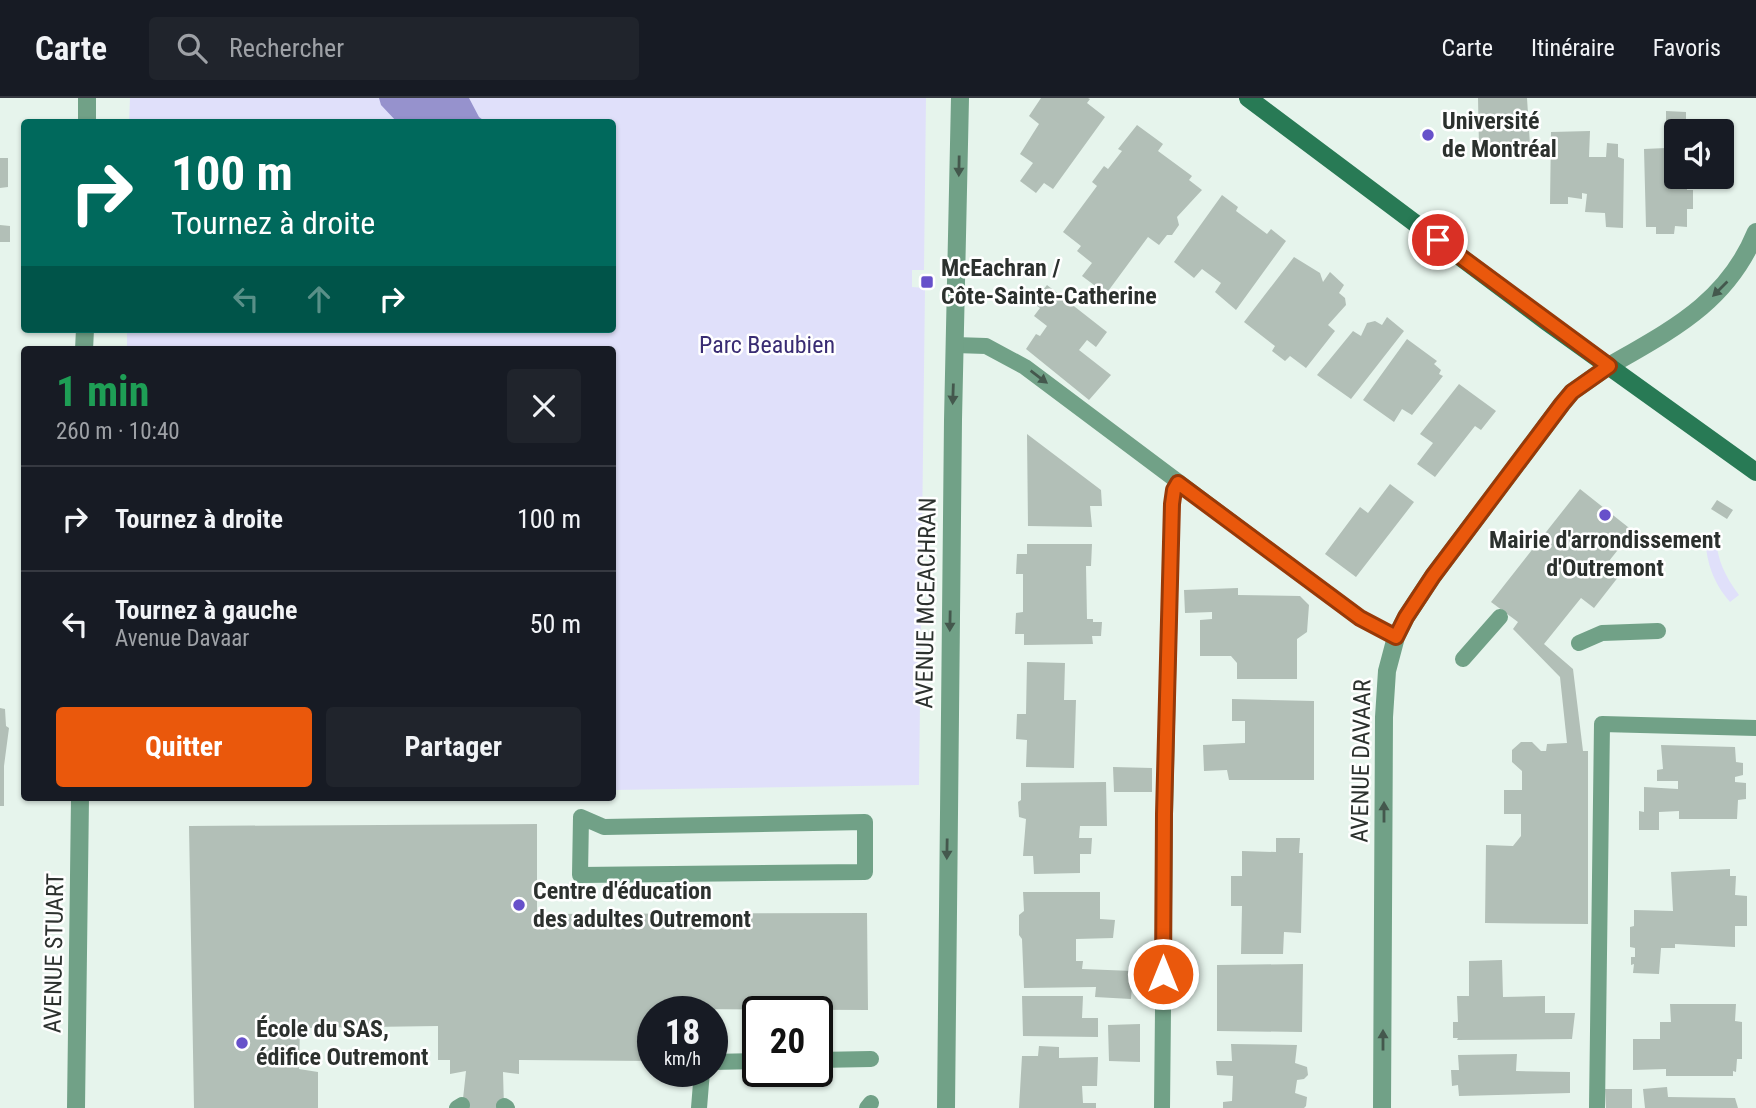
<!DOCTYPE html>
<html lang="fr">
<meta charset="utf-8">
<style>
body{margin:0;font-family:"Roboto Condensed",sans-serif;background:#20242c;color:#f1f3f6;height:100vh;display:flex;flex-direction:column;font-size:26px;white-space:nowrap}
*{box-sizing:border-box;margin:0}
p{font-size:23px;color:#9ea1a6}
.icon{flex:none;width:38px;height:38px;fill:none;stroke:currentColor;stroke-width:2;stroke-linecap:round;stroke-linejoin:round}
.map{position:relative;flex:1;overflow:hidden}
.details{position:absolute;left:21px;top:248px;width:595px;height:455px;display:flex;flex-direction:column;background:#171b24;border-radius:7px;box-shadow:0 2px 5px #0004}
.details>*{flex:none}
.top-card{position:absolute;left:21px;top:21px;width:595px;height:214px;border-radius:7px;box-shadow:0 2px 5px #0004;background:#00695c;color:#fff;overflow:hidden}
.controls{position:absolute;left:1664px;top:21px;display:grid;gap:14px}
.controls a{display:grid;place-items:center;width:70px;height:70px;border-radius:7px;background:#171b24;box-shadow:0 2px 5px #0004;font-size:35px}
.speed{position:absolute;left:637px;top:898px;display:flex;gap:14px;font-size:35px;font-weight:700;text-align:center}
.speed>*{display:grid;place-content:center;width:91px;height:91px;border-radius:50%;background:#171b24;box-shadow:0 2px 5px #0004;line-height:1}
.speed small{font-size:18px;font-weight:400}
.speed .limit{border:4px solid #111;border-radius:10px;background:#fff;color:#111}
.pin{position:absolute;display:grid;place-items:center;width:60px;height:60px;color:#fff;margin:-30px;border:4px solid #fff;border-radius:50%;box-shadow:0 2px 7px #0007}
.me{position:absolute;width:77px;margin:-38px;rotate:0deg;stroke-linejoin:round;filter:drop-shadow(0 0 5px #0008)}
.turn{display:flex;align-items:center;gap:24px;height:147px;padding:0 35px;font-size:32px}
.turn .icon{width:91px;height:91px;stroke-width:2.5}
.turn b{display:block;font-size:49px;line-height:60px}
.lanes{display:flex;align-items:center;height:66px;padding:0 35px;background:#0003;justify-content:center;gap:35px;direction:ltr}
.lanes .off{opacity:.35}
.round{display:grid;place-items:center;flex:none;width:74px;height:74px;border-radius:7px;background:#20242c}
.summary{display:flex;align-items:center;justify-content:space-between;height:119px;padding:0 35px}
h1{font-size:42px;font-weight:700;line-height:52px;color:#1e9e55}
.button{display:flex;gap:14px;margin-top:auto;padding:14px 35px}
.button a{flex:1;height:80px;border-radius:7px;background:#ea580c;color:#fff;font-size:28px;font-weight:700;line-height:80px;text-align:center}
.button a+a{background:#20242c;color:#f1f3f6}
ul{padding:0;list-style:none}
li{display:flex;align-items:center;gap:21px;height:105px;padding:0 35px;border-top:2px solid #363941}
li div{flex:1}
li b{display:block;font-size:26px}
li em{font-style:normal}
header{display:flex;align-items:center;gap:42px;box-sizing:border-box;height:98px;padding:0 35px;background:#171b24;border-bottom:2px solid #363941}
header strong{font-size:33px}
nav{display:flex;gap:38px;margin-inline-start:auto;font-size:24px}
.search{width:490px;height:63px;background:#20242c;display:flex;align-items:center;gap:18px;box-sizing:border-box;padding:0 24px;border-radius:7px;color:#9ea1a6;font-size:26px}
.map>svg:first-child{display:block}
</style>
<header>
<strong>Carte</strong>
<div class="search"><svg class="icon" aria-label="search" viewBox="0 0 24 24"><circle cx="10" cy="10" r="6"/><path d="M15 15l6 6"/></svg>Rechercher</div>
<nav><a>Carte</a><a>Itinéraire</a><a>Favoris</a></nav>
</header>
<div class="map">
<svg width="1756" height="1010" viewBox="0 0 1756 1010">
<rect width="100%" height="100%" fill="#e6f4ec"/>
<!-- green -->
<path fill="#e0e0fa" d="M130,0H926L924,172H912V189L925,190L919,687L613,692L612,252H127V231H612V24H129Z
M1716,439C1717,462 1725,478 1739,497L1730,504C1713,484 1707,466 1705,440Z"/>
<!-- water -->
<path fill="#9692cd" d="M379,0H469L479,19L486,24H397L381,7Z"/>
<!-- building -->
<path fill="#b2bfb7" d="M1041,0H1088L1090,1L1087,5L1105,19L1053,91L1044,85L1036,95L1020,83L1033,65L1020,56L1039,26L1029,18Z
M1478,0H1527L1530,47L1523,53L1479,50Z
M1666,13L1686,14V33H1676V79H1687V92H1693V111H1687V129L1675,128L1674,136H1656V129H1646L1644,51L1666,50Z
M1137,27L1163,46L1158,53L1192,78L1189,82L1202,92L1177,119L1179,127L1172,137H1167L1159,147L1148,139L1106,196L1082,178L1092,165L1077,153L1081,148L1063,134L1097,88L1092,84L1104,68L1108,71L1122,53L1118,51Z
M1590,33L1589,59H1606L1607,45L1618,46V59L1624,61L1623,130L1606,129L1605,115L1585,114L1587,96L1582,95V101L1568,99V106H1550L1551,34Z
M0,60H8V89L0,90Z
M1222,97L1238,109L1236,113L1267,136L1271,131L1286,143L1236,212L1215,194L1221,185L1202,171L1194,180L1174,164Z
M0,127L10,128V144H0Z
M1294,159L1320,175L1323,184L1330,174L1344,187L1339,195L1345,200L1346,207L1328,227L1335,233L1306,270L1290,258L1285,263L1272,253L1275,248L1244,224Z
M1047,187L1107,234L1096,249L1087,242L1079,252L1111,277L1089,302L1026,251L1036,236L1040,238L1047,228L1034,218L1040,210L1033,205Z
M1387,219L1404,233L1351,301L1317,277L1353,233L1361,238L1367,225L1375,223L1382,227Z
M1407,241L1437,263L1434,266L1441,272L1439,276L1443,278L1412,317L1402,311L1394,324L1363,302Z
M1459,286L1496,313L1481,332L1475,328L1435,379L1417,366L1433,345L1420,336Z
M1027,336L1101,392L1102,408H1090L1092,429L1028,428Z
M1390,386L1414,404L1356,479L1325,456L1360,409L1368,415Z
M1580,391L1633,433L1605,468L1619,478L1594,510L1581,500L1544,546L1573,571L1583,653H1588V826L1485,825L1486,747L1513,748L1521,738V716H1504V692H1522V673L1512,664V652L1521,644H1532L1541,653H1546L1547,646L1567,645L1560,579L1513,531L1518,524L1491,504Z
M1717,402L1733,412L1727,421L1711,411Z
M1027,446H1092L1091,468H1086L1087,521H1093V524H1102L1101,538H1092L1093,546L1024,547V536H1015L1016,515L1023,514V476H1016L1017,456H1027Z
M1238,490V497L1300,498L1309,507L1307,534L1297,541V581H1237V565L1231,558H1200V522L1212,521V514L1185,515L1184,492Z
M1027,564L1065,565L1064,602H1076L1074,670L1026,669L1027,642L1016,641L1017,616H1026Z
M1232,601L1314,603V682H1229L1227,672L1204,673L1203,647L1245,645V623H1232Z
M0,610L5,611L6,628L9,630L4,668V708H0Z
M1661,647L1735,649L1736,664L1743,665V677L1735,679V684L1746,685V701L1738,702L1737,721H1679V713L1659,714V732H1639V713L1644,714V689L1678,691V683H1657V672L1663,671Z
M1113,669L1152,670V694H1114Z
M1106,684L1107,728H1080L1079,740H1092L1091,756H1080V775L1034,776L1033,758H1023L1026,721L1019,719L1018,704L1021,702V685Z
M537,726V816L867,815L868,912L689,911V914H653V963L519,962V976L503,974L504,1010H462L466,973L450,976V962H438V928L300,930L299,971L318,974V1010H194L189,728Z
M1276,740H1300L1299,755H1303L1301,835L1284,834L1283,856H1241L1242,808H1231V778H1242V753L1276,754Z
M1730,771V778H1736L1735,797L1747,798V828H1735V849L1675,846V850H1661L1659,876L1633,875L1634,866L1631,867V859H1635V850L1630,849V829L1634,828V812L1673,813L1671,774Z
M1023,794H1100V821L1115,822L1113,840L1076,841V863H1083L1082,871L1133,873L1131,901L1095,899L1096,889L1024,890L1022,841L1019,837V817L1024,813Z
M1502,862L1503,899L1545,898V915H1575L1572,941L1457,942L1458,940H1453V924H1458L1457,898H1469V863Z
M1303,866L1302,934L1217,933V867Z
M1022,898H1083L1082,920H1098V939L1023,938Z
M1670,906H1736L1735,923L1742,924V961H1737L1736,974L1733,973V978H1666V971L1633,972V941H1660V924H1671Z
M1140,926V964L1109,963L1108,927Z
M1231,946L1297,947L1295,965L1307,969L1308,977L1304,981L1297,982L1295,995L1307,999L1306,1008L1304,1010H1223V1004L1232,1003L1233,978L1217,977L1216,963H1232Z
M1039,948L1059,949V960L1098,959L1097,988H1082L1083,1005H1096V1010H1019L1022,958H1038Z
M1517,956L1516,973L1570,974V995L1459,998L1458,987L1452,988L1451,972H1459L1458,957Z
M1667,989L1668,999L1735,1000L1738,1010H1645L1643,991Z
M1605,991H1632V1010H1606Z"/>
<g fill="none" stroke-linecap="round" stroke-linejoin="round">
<!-- service -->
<path stroke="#71a187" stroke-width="16" d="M955,247L986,248L1025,269L1360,520L1396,539
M1579,545L1602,535L1658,533
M1463,561L1500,519
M581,719L604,729L865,724V774L580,777Z
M817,962L871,961
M712,964L758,963
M504,1008L507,1010
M457,1010L462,1007
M699,1010L702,973
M867,1010L871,1005
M1162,1010L1165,716L1172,406L1174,392L1178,385
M1597,1010L1602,626L1756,630"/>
<!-- minor -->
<path stroke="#71a187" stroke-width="18" d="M87,24V0
M84,252L85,231
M1609,268C1671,232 1727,205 1756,134
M76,1010L80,700"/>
<!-- tertiary -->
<path stroke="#71a187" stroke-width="18" d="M946,1010L953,322L960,0
M1382,1010L1384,619L1387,573L1396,539L1406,519L1433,478L1562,306L1572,294L1609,268"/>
<!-- secondary -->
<path stroke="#287a55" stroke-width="18" d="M1248,0L1547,224L1756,374"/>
</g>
<!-- one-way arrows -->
<defs><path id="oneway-solid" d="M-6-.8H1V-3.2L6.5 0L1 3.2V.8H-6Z" transform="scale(1.75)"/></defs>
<g fill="#44584d">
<use href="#oneway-solid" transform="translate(959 68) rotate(91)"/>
<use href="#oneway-solid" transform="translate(1720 191) rotate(135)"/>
<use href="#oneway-solid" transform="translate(1039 279) rotate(37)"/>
<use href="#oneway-solid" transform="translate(953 296) rotate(92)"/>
<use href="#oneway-solid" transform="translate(950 523) rotate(91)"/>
<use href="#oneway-solid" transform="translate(1384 714) rotate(-90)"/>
<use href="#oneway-solid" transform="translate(947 751) rotate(91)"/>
<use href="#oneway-solid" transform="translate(1383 942) rotate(-90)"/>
</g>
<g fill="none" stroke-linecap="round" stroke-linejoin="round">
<defs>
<path id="route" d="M1163,876L1164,716L1172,406L1174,392L1178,385L1360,520L1396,539L1406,519L1433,478L1562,306L1572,294L1609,268L1438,142"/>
</defs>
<!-- route casing -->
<use href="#route" stroke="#983908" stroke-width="18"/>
<!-- route -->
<use href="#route" stroke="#ea580c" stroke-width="12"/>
</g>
<!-- markers -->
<g fill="#6751ca" stroke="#fff" stroke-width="2.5">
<circle cx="1428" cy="37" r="7"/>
<rect x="920" y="177" width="14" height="14" rx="3.5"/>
<circle cx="1605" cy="417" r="7"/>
<circle cx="519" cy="807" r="7"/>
<circle cx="242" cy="945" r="7"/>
</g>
<g text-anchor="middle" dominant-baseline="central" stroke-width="5" stroke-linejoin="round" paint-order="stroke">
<!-- poi labels -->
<g font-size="24" font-weight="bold" fill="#2c312e" stroke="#fff" text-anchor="start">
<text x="1442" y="23">Université<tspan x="1442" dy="28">de Montréal</tspan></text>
<text x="941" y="170">McEachran /<tspan x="941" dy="28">Côte-Sainte-Catherine</tspan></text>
<text x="1605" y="442" text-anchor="middle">Mairie d'arrondissement<tspan x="1605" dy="28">d'Outremont</tspan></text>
<text x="533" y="793">Centre d'éducation<tspan x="533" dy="28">des adultes Outremont</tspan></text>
<text x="256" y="931">École du SAS,<tspan x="256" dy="28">édifice Outremont</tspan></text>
</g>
<!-- park labels -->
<g font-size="24" fill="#392c73" stroke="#fff">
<text x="767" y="247">Parc Beaubien</text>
</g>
<!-- street labels -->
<g font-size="24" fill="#2c312e" stroke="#fff">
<text transform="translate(926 505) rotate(-89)">AVENUE MCEACHRAN</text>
<text transform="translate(1361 663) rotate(-89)">AVENUE DAVAAR</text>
<text transform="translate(54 855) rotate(-89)">AVENUE STUART</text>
</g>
</g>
</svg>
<div class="controls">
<a><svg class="icon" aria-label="sound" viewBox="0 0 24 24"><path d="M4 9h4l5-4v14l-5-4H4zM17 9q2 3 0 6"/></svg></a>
</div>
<div class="speed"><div>18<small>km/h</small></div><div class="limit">20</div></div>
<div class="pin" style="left:1438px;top:142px;background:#d93025"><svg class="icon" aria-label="arrive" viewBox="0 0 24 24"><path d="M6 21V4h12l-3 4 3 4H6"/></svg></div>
<svg class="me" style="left:1163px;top:876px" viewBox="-20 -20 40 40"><circle r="17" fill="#ea580c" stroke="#fff" stroke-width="3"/><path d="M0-11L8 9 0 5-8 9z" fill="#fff"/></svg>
<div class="top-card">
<div class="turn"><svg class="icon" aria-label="right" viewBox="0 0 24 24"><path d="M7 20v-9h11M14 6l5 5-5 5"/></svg><div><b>100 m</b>Tournez à droite</div></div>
<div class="lanes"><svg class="icon off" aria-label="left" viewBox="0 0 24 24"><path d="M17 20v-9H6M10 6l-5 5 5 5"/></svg><svg class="icon off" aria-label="ahead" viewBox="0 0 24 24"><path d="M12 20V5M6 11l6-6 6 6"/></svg><svg class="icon" aria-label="right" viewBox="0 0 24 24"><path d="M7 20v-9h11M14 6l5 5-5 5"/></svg></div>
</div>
<section class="details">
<div class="summary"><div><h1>1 min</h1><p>260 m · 10:40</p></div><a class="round"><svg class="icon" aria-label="close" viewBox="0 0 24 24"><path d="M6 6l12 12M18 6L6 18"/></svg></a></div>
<ul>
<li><svg class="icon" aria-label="right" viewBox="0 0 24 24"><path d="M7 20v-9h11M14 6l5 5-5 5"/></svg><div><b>Tournez à droite</b></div><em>100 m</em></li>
<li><svg class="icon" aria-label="left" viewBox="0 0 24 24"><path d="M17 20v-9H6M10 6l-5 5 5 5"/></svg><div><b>Tournez à gauche</b><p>Avenue Davaar</p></div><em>50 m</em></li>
</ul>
<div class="button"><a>Quitter</a><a>Partager</a></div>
</section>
</div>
